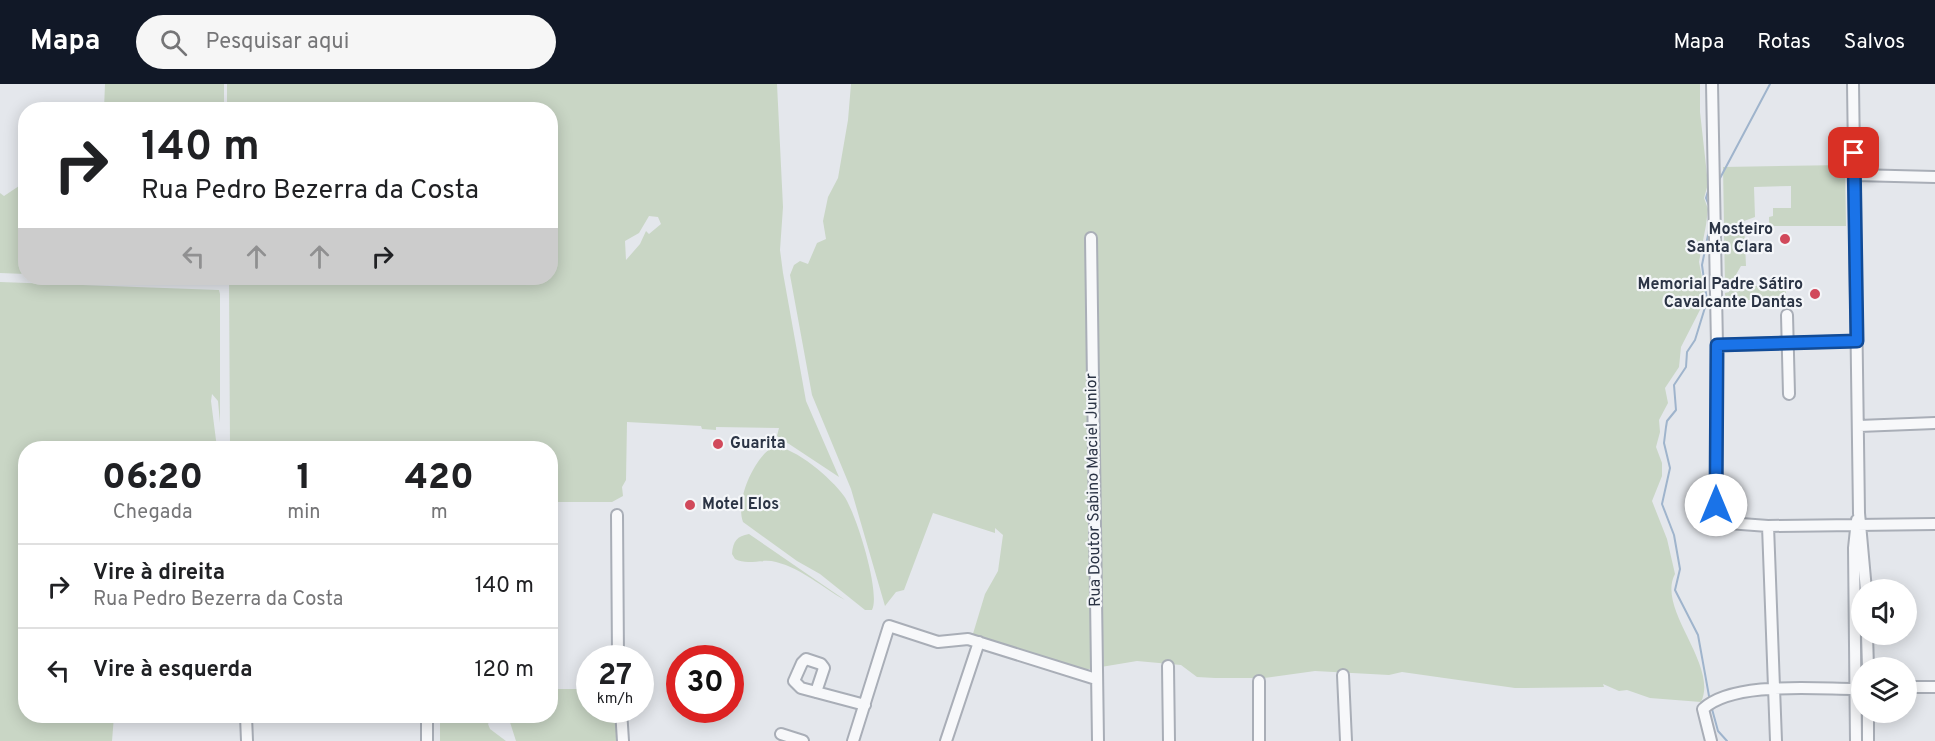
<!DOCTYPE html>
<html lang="pt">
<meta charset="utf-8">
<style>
body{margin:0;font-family:Overpass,sans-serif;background:#f6f6f6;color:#202124;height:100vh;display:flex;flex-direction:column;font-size:22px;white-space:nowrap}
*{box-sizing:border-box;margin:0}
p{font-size:20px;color:#757577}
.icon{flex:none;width:33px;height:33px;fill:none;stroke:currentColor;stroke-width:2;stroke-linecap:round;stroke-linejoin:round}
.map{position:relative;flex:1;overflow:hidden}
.side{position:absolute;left:18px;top:357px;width:540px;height:282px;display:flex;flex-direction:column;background:#fff;border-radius:24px;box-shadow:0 3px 15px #0003}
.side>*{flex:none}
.guide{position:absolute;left:18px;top:18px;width:540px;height:183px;border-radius:24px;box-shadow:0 3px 15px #0003;background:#fff;color:#202124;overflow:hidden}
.buttons{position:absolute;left:1851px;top:495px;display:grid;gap:12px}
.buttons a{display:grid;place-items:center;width:66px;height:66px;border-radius:50%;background:#fff;box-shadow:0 3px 15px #0003;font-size:30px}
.speed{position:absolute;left:576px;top:561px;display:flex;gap:12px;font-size:30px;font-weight:700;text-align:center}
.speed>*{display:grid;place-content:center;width:78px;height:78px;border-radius:50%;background:#fff;box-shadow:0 3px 15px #0003;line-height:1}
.speed small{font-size:15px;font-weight:400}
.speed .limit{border:9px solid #d22;background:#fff;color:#111}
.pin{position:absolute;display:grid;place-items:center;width:51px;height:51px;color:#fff;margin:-26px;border-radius:12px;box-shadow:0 3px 9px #0006}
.me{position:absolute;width:66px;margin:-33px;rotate:0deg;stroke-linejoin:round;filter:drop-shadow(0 0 4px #0008)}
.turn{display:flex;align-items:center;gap:21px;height:126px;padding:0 24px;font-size:27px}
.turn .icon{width:78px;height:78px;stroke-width:2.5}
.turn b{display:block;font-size:42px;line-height:51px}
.lanes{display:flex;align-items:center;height:57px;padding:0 24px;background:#0003;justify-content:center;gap:30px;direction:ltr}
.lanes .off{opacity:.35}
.eta{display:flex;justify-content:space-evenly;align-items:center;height:102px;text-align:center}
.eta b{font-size:36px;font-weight:800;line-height:42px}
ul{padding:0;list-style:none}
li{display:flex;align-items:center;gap:18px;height:84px;padding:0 24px;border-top:2px solid #e0e0e0}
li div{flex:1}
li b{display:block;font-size:22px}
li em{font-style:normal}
header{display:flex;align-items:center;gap:36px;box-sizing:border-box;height:84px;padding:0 30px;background:#111827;color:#fff}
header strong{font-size:28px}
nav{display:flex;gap:33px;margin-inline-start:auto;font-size:21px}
.search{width:420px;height:54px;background:#f6f6f6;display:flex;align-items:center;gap:15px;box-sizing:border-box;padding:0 21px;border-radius:33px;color:#757577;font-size:22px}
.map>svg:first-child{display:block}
</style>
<header>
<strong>Mapa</strong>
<div class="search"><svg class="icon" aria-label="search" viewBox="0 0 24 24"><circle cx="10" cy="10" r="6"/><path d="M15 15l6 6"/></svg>Pesquisar aqui</div>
<nav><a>Mapa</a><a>Rotas</a><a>Salvos</a></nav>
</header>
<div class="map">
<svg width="1935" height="657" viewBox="0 0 1935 657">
<rect width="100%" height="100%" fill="#e4e7ec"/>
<!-- green -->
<path fill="#c9d6c5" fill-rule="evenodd" d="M105,0H224V25H104Z
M227,0H777L783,123L780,166L783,189L806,317L839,393L777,352L779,344L716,343V346L702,345L701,342L627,338L626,396L622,403L623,412L612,418H551L550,364H230L229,194H550V26L227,25ZM649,132L658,133L661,140L649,150L646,147L640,160L626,176L625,157L639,149Z
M851,0H1700V28L1708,100L1704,114L1708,125L1706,141L1699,178L1705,209L1703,220L1681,263L1679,283L1665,304L1668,319L1659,336L1660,348L1656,363L1662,379V392L1652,417L1667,455L1675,490C1656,525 1719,581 1701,618L1650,614L1627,606L1619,607L1603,600L1604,603L1515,604L1402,588L1389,591L1315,587L1264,594H1215L1197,593L1181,581L1137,577L1077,587L972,553L985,510L998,487L1003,451L995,444V449L933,429L904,506L896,508L885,522L851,405L812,311L790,191L794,181L800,177L808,180L817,159L826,155L823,137L828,113L838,94L848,36Z
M1845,81L1846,142H1769V133L1773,132V124H1791V102L1754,103L1755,133L1744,137L1746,182H1741L1734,194L1725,200L1724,149H1732V142L1724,141L1723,83Z
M25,98V190L0,189V109L4,112Z
M141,194H219L218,201L187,196L180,201L164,195V198L139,199Z
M0,198L219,206L220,210V339L218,317L212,310L211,317L217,364H26V632H114L112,657H0Z
M1776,201V205H1786V216H1725V209L1729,208V203Z
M774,362C796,364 831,394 844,412C856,429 881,509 872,526H865L820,490L797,477L743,438C735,417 754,373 774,362Z
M749,450L845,516C821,503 803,485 776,478C762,474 748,482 735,475L732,470C733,457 737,452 749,450Z
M551,605H589L590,626H615L617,657H516L508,632H550Z
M440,632H493L488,640L490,645L506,657H440Z"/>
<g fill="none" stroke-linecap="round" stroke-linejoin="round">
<!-- stream -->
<path stroke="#9fb4cc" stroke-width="2" d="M1718,98L1770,0
M1709,104L1706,114L1710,124
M1709,612L1698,551L1675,506L1680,485L1674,451L1662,420L1670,384L1664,359L1666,343L1667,337L1676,326L1674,301L1686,283L1687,268L1695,256L1707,217L1702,181L1710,141
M1712,625L1718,647L1727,657"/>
<defs>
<path id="minor" d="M1712,0L1717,261L1716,421L1719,431L1728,439L1768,442L1935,440
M1853,0L1859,429L1866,506
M1855,91L1935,93
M1091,154L1098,657
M1787,231L1789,310
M1717,261L1857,257
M1859,342L1935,339
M617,431L618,574
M1768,442L1776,657
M1867,550L1868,584
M1168,582L1169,657
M1343,591L1346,657
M1259,597V657
M1906,603H1935
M816,608L824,584L821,580L806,575L802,579L794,597L801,604L865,621
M621,626L623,657
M246,632L247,657
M781,650L803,657
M427,657V632
M853,657L889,542L938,558L968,555L1096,595
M946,657L979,558
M1711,657L1703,625C1733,597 1815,605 1855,605
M1856,657L1854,464L1857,436
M1868,657V628"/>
</defs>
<!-- minor casing -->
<use href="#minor" stroke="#a9aeb7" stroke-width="14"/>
<!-- minor -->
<use href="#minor" stroke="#f7f8fa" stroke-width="10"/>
</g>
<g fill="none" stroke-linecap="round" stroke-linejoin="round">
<defs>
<path id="route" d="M1716,421L1717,261L1857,257L1854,69"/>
</defs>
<!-- route casing -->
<use href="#route" stroke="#114b97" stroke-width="15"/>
<!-- route -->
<use href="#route" stroke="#1a73e8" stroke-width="10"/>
</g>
<!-- markers -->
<g fill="#d1495b" stroke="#f4f6f9" stroke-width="2">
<circle cx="1785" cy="155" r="6"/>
<circle cx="1815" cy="210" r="6"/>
<circle cx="718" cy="360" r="6"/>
<circle cx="690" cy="421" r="6"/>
</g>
<g text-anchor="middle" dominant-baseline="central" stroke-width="4.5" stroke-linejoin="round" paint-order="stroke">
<!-- poi labels -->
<g font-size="16" font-weight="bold" fill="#2b3445" stroke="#f4f6f9" text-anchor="end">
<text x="1773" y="146">Mosteiro<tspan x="1773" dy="18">Santa Clara</tspan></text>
<text x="1803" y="201">Memorial Padre Sátiro<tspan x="1803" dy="18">Cavalcante Dantas</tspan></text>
<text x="730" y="360" text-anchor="start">Guarita</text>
<text x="702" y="421" text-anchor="start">Motel Elos</text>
</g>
<!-- street labels -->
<g font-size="16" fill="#2b3445" stroke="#f4f6f9">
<text transform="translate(1094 406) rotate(-91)">Rua Doutor Sabino Maciel Junior</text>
</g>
</g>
</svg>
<div class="buttons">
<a><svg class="icon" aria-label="sound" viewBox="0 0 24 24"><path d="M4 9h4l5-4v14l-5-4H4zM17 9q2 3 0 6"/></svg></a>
<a><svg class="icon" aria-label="layers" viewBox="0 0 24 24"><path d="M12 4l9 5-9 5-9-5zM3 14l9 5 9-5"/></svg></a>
</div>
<div class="speed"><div>27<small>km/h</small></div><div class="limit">30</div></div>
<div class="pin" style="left:1854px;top:69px;background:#d93025"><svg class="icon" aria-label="arrive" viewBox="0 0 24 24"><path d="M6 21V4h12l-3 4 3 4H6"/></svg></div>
<svg class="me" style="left:1716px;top:421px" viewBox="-20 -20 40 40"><circle r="19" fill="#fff"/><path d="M0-13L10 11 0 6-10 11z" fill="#1a73e8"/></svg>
<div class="guide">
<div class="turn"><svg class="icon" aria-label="right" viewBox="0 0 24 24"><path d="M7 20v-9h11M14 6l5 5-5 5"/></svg><div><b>140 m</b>Rua Pedro Bezerra da Costa</div></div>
<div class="lanes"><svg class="icon off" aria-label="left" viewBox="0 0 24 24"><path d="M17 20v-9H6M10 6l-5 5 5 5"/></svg><svg class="icon off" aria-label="ahead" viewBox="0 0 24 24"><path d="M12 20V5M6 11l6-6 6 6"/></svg><svg class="icon off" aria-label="ahead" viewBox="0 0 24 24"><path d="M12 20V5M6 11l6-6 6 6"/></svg><svg class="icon" aria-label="right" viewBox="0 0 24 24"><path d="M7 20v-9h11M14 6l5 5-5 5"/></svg></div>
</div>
<section class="side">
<div class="eta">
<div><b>06:20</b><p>Chegada</p></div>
<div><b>1</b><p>min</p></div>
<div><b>420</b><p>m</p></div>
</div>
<ul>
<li><svg class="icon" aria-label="right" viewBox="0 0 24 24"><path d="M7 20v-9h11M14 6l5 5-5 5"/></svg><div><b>Vire à direita</b><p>Rua Pedro Bezerra da Costa</p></div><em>140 m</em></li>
<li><svg class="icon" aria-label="left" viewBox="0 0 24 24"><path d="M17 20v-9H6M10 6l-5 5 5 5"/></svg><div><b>Vire à esquerda</b></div><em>120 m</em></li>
</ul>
</section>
</div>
